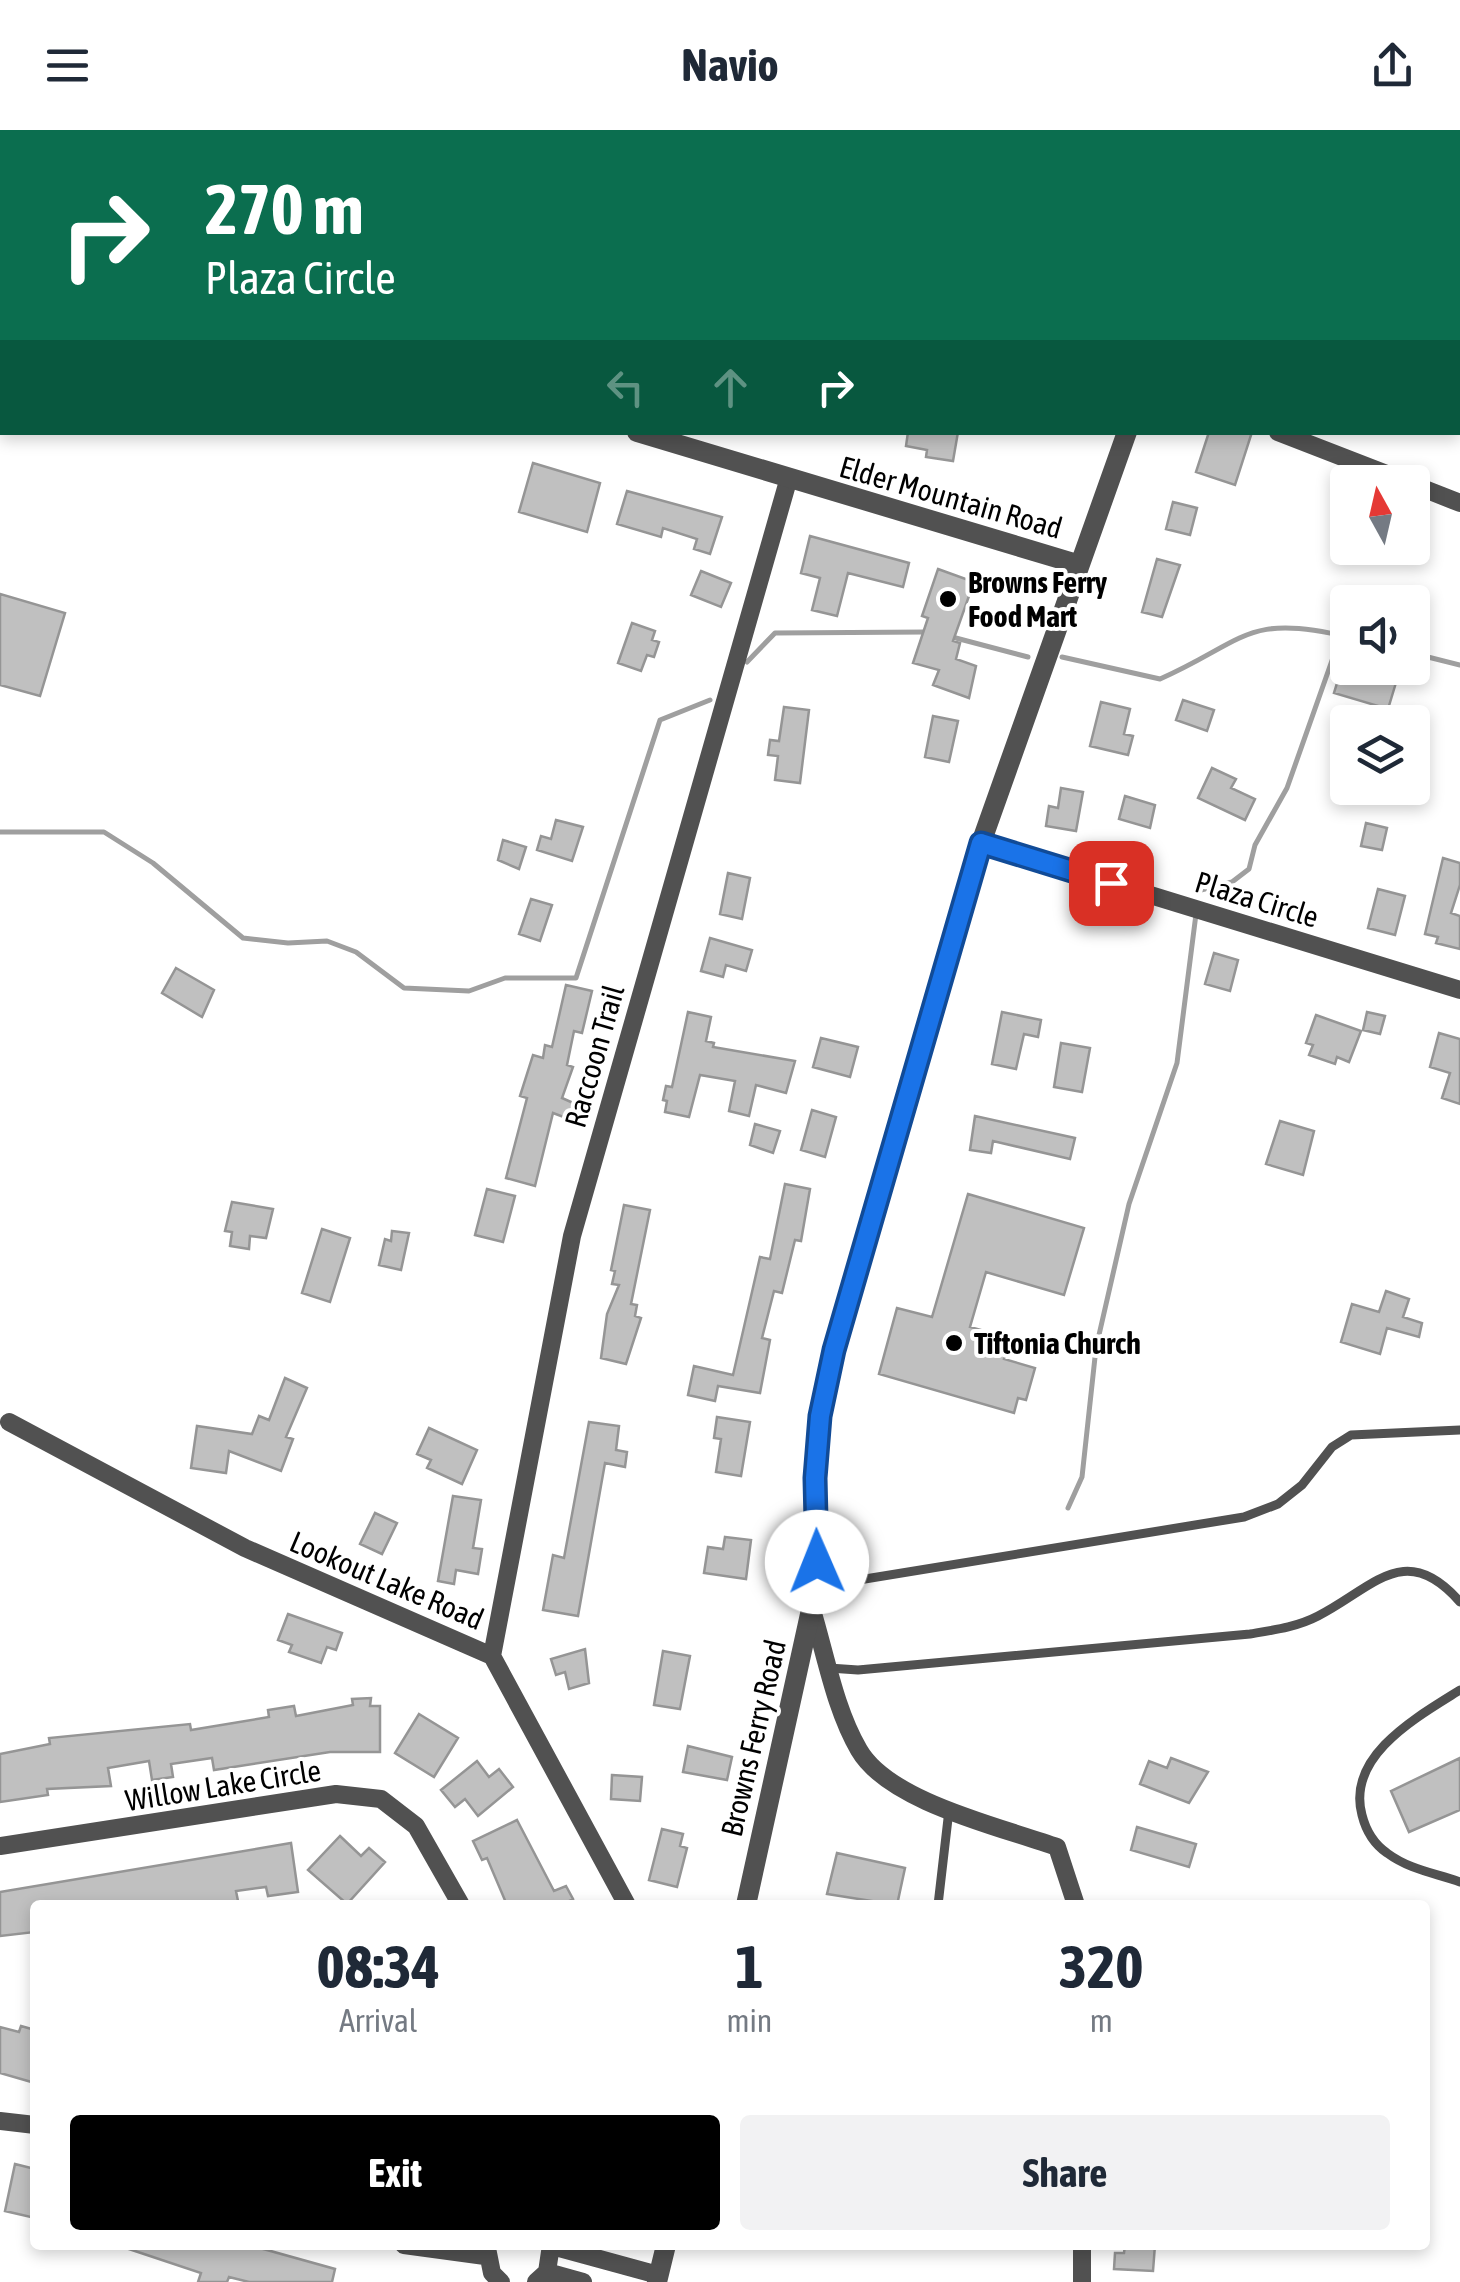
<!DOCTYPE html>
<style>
body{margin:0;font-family:"Asap Condensed",sans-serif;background:#f2f2f3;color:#1f2937;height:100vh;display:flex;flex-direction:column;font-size:38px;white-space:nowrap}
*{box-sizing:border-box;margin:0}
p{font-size:32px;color:#747a83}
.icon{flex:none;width:55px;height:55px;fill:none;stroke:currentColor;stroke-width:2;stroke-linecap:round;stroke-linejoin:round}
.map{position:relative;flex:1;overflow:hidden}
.side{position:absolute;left:30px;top:1770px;width:1400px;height:350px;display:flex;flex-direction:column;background:#fff;border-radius:10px;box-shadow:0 5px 15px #0003}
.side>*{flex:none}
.banner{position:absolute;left:0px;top:0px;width:1460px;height:305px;box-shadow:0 5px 15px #0003;background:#0b6e4f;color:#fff;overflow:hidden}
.needle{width:65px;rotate:352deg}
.controls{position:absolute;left:1330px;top:335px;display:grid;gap:20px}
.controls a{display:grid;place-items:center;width:100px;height:100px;border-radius:10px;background:#fff;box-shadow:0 5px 15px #0003;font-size:50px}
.pin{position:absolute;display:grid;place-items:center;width:85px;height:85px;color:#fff;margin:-42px;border-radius:20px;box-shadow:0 5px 15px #0006}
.me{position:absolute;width:110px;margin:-55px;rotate:359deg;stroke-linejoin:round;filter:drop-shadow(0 0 8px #0008)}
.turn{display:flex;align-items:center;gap:35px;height:210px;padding:0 40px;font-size:45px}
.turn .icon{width:130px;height:130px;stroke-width:2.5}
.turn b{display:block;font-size:70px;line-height:85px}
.lanes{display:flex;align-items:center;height:95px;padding:0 40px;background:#0003;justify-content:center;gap:50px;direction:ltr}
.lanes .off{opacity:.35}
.eta{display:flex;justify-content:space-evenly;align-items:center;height:170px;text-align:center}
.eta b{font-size:60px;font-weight:700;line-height:70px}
.cta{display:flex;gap:20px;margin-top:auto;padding:20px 40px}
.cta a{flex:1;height:115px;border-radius:10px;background:#000;color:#fff;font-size:40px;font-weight:700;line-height:115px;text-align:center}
.cta a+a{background:#f2f2f3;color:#1f2937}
header{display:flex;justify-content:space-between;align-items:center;height:130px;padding:0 40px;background:#fff;font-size:45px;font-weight:700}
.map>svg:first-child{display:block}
</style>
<header><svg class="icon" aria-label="menu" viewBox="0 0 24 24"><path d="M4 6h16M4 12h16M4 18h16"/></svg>Navio<svg class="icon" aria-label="share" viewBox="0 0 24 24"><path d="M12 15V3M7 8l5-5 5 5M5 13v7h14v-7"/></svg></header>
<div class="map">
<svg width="1460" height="2152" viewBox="0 0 1460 2152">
<rect width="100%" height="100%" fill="#fff"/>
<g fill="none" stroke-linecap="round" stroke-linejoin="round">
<!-- stream -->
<path stroke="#9f9f9f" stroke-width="5" d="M952,507L1028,527
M1412,523L1460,535
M1062,527L1160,549C1244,512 1246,482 1348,507
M747,532L775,503L926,502
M0,702H104L153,733L243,808L288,813L327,811L356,822L404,858L469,861L505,848H576L660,590L710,570
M1201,760L1232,752L1249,739L1255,715L1287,658L1341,505
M1068,1378L1082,1347L1096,1218L1129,1074L1177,933L1196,784"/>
</g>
<!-- building -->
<path fill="#c0c0c0" stroke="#959595" stroke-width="2.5" d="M908,302H958L953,331L926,327L927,320L906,316Z
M1209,302H1252L1235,355L1196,342Z
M533,333L600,353L587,402L519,382Z
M627,361L722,387L710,424L694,419L697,409L663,398L661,407L617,394Z
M1173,372L1197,378L1190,405L1166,399Z
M810,406L909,433L903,457L848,443L837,486L812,480L820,448L801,443Z
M1157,429L1180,435L1162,487L1142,482Z
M938,439L974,452L953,511L960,513L956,529L976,536L969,568L933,555L939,540L913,533L928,488L922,486Z
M701,441L731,453L721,477L691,465Z
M0,464L65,483L40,566L0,555Z
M632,493L655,501L652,510L659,512L654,527L647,525L641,541L618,533Z
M1358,538L1398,546L1388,579L1334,563L1341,540L1357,544Z
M1183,570L1214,580L1207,601L1176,590Z
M1101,572L1130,579L1124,604L1133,606L1128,625L1090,616Z
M784,577L809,580L800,653L775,650L778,626L768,625L770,610L779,611Z
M933,586L958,591L949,632L925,627Z
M1212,638L1236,649L1231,658L1255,669L1245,690L1198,668Z
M1061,658L1083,662L1076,701L1046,696L1049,676L1058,678Z
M1125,666L1155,675L1150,698L1119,689Z
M556,690L583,697L572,731L537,720L541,706L551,709Z
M1366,693L1387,698L1382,720L1361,716Z
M503,710L526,717L519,739L498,730Z
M1443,728L1460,733V755L1451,783L1460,786V819L1436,813L1438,807L1425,804Z
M728,743L750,748L742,789L720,784Z
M1378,759L1405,766L1395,805L1368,798Z
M531,769L552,775L540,811L519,804Z
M710,808L752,820L746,841L726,835L723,847L701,841Z
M1214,823L1238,830L1230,861L1205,854Z
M176,838L214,860L202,887L162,863Z
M566,855L592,861L582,903L574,901L567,935L573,937L562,968L580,976L574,991L553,983L535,1056L506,1048L527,968L520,966L533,925L543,928L545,915L552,917Z
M688,882L711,887L706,911L714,913L713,917L795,931L786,963L756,955L749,986L729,981L735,951L700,945L689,987L665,982L667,971L663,970L666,956L672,957Z
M1002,882L1041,890L1038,907L1024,904L1016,939L992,934Z
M1367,882L1385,886L1380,904L1363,900Z
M1316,885L1361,901L1349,932L1337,927L1335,934L1309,925L1313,915L1306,913Z
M1439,903L1460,909V974L1442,968L1450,943L1430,937Z
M821,908L858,917L850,947L813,937Z
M1061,913L1090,918L1082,962L1054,957Z
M812,980L836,987L825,1027L801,1020Z
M975,986L1075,1008L1070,1029L993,1011L991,1023L970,1020Z
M1280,991L1314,1001L1303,1045L1266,1034Z
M755,994L780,1001L773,1023L750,1015Z
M785,1054L810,1059L801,1111L795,1110L782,1163L774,1161L762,1208L770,1210L760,1263L718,1256L715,1271L688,1265L694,1236L733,1245L760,1127L770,1129Z
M487,1059L515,1066L503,1112L475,1105Z
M968,1064L1084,1098L1064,1165L986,1142L970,1197L1010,1208L1004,1229L1035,1238L1026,1270L1018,1268L1014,1283L879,1244L897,1178L932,1187Z
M232,1072L273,1079L266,1108L250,1106L249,1119L230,1116L232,1102L225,1101Z
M624,1075L650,1080L631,1174L637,1175L635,1186L641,1188L626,1234L601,1228L607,1184L619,1155L612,1154L615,1141L611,1140Z
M322,1099L350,1108L330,1172L302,1163Z
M392,1101L409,1103L401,1140L379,1135L385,1109L391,1111Z
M1386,1161L1409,1169L1403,1187L1422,1193L1419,1207L1387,1198L1380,1224L1341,1212L1352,1174L1379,1182Z
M285,1248L307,1258L286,1307L293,1309L281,1341L229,1321L226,1343L191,1338L197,1296L252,1304L259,1286L269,1290Z
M717,1287L750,1292L741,1346L716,1342L721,1309L714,1308Z
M589,1292L619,1296L616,1320L627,1322L625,1337L605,1333L578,1486L543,1480L553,1425L564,1428Z
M429,1298L477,1320L462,1354L427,1338L431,1330L417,1324Z
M453,1366L481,1370L473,1418L482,1419L478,1444L456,1440L454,1454L438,1451Z
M375,1383L397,1393L382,1424L360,1414Z
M725,1407L751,1410L746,1449L704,1443L708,1417L723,1419Z
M288,1484L342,1503L336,1520L327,1517L321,1533L289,1522L292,1515L278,1510Z
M585,1519L589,1553L569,1559L565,1542L556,1545L551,1529Z
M663,1521L690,1526L680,1579L654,1575Z
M371,1568L370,1576H380V1622H330L214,1640L212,1628L171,1634L173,1647L152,1650L149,1631L108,1638L111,1656L47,1659L48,1665L0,1672V1624L50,1614L49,1608L190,1594L191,1600L269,1587L268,1580L294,1576L296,1586L353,1575L352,1569Z
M419,1584L458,1608L434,1647L395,1623Z
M688,1616L732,1627L727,1650L683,1642Z
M1171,1628L1208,1642L1189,1673L1140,1654L1149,1631L1167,1638Z
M1460,1628V1680L1409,1702L1391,1661Z
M477,1631L489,1647L499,1639L513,1657L478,1686L465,1669L455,1677L441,1660Z
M612,1645L642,1647L640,1671L611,1669Z
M517,1690L554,1761L566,1756L573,1769L561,1775H507L487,1728L482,1730L473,1711Z
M1137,1697L1196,1714L1189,1737L1131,1720Z
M662,1699L683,1704L680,1716L687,1718L677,1757L649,1750Z
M340,1706L361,1726L369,1718L385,1732L347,1774L308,1740Z
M291,1713L298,1762L268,1766L266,1757L236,1761L238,1771L216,1775H35V1802L0,1806V1762Z
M837,1723L905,1738L897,1775L827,1764Z
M21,1896L35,1900V1953L0,1943V1897L19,1902Z
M15,2034L35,2039V2088L5,2081Z
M129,2115H249L335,2139L332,2152H249L229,2147L227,2152H198L201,2143L129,2119Z
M1125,2115H1155L1153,2141L1114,2139L1115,2123H1124Z"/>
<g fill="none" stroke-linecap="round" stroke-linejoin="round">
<!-- service -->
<path stroke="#515151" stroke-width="9" d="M816,1457L1244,1387L1278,1374L1302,1355L1332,1317L1351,1305L1460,1300
M829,1538L858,1540L1250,1504C1274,1500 1297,1497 1318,1486C1373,1458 1405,1409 1460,1472
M1460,1560C1417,1587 1346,1626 1362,1685C1366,1701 1374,1714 1387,1723C1410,1740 1435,1743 1460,1752
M938,1775L949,1680"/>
<!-- minor -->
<path stroke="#515151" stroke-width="18" d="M1130,0L1138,2
M1278,302L1407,352
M1412,354L1460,373
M981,713L1460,860
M9,1292L245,1418L492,1526L627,1775
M812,1480C826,1526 835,1579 859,1620C889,1672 1001,1697 1057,1717L1076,1775
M492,1526L572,1106L788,351
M0,1716L336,1664L381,1669L416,1696L461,1775
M0,1991L35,1995
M404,2115L485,2126
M552,2116L658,2145
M487,2118L492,2143L501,2152
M547,2142L583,2152
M536,2152L547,2142L551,2115
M1082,2152V2115"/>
<!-- tertiary -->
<path stroke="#515151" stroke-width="20" d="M1234,2L1235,0
M0,108L2,109
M637,302L1077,434
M746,1775L816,1457L815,1348L820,1286L834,1220L981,713L1127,302
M657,2152L666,2115"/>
</g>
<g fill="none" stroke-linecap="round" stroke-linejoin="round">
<defs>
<path id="route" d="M817,1432L815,1348L820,1286L834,1220L981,713L1111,753"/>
</defs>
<!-- route casing -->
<use href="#route" stroke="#114b97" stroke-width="25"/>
<!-- route -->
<use href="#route" stroke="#1a73e8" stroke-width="18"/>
</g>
<!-- markers -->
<g fill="#000" stroke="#fff" stroke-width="4">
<circle cx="948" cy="469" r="10"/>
<circle cx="954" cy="1213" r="10"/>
</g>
<g text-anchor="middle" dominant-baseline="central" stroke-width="8" stroke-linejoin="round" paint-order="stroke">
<!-- street labels -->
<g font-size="30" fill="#000" stroke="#fff">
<text transform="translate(951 367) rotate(16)">Elder Mountain Road</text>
<text transform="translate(1257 769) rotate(17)">Plaza Circle</text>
<text transform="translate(594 926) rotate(-74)">Raccoon Trail</text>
<text transform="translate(387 1450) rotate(23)">Lookout Lake Road</text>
<text transform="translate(753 1608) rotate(-77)">Browns Ferry Road</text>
<text transform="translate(223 1655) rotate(-9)">Willow Lake Circle</text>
</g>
<!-- poi labels -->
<g font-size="30" font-weight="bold" fill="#000" stroke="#fff" text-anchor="start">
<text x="968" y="452">Browns Ferry<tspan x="968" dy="34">Food Mart</tspan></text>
<text x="974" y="1213">Tiftonia Church</text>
</g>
</g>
</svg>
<div class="controls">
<a><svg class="needle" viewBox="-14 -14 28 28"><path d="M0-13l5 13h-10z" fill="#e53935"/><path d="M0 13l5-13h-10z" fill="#747a83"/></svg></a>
<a><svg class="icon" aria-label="sound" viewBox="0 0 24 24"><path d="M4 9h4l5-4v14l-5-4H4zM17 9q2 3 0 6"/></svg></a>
<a><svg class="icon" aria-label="layers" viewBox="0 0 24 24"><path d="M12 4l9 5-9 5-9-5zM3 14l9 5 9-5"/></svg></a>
</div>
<div class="pin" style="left:1111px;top:753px;background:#d93025"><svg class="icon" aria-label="arrive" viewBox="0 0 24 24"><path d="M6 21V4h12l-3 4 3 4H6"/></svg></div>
<svg class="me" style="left:817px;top:1432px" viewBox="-20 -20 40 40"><circle r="19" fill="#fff"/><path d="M0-13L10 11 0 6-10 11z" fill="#1a73e8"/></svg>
<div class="banner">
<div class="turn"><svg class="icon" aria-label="right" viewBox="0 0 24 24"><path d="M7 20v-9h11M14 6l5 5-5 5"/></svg><div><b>270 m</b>Plaza Circle</div></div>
<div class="lanes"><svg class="icon off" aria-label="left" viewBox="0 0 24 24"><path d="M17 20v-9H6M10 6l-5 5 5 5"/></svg><svg class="icon off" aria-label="ahead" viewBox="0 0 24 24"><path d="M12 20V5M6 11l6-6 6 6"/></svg><svg class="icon" aria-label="right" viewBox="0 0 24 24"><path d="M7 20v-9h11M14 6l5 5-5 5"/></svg></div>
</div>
<section class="side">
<div class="eta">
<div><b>08:34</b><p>Arrival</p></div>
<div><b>1</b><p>min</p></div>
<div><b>320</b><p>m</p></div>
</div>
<div class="cta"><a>Exit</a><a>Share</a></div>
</section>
</div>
